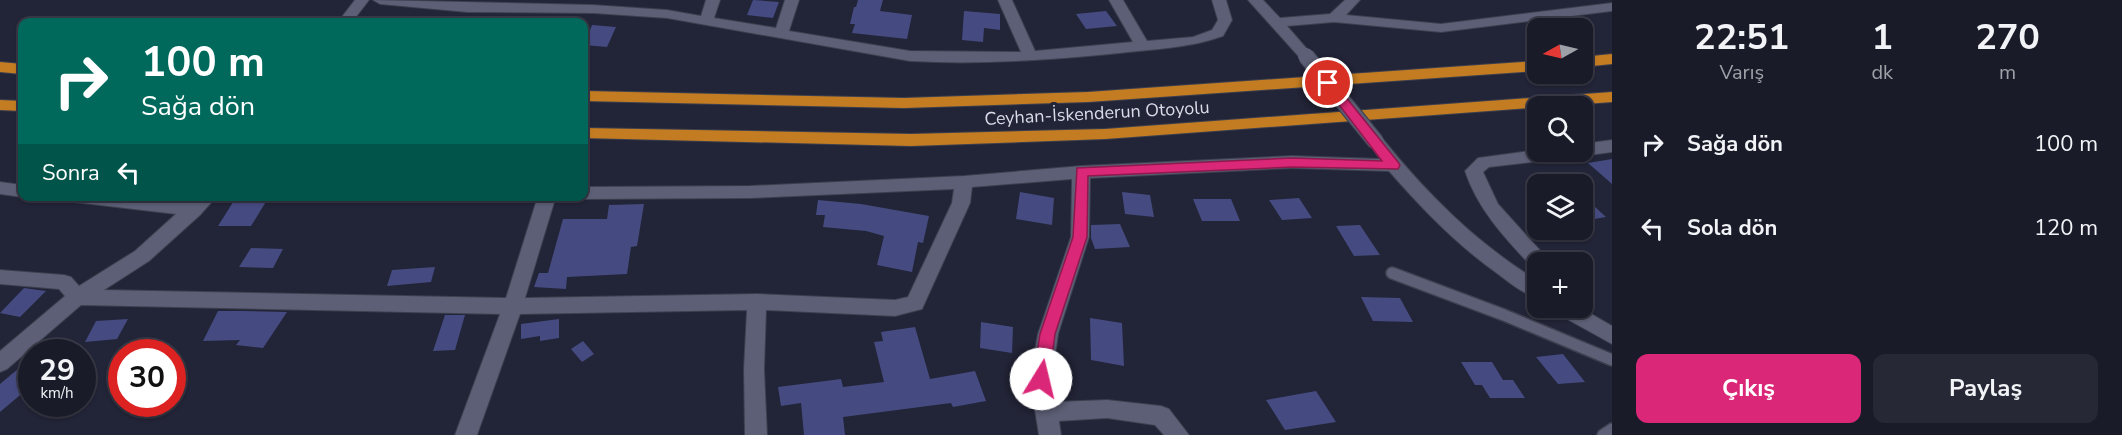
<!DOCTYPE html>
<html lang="tr">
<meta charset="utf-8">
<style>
body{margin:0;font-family:"Nunito Sans",sans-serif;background:#272835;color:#f1f3f6;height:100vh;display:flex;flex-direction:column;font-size:22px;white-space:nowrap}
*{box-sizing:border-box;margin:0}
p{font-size:20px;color:#9fa1a8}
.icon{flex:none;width:33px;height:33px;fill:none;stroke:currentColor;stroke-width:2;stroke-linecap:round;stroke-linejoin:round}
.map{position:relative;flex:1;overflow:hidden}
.details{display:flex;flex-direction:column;background:#1a1b29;width:510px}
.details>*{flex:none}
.top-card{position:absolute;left:18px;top:18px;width:570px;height:183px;border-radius:12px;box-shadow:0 2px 4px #0004,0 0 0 2px #383946;background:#00695c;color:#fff;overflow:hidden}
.needle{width:39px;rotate:262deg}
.fabs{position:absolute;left:1527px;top:18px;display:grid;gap:12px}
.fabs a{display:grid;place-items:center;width:66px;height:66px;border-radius:12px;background:#1a1b29;box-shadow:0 2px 4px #0004,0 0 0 2px #383946;font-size:30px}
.speed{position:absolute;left:18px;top:339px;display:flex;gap:12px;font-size:30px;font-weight:700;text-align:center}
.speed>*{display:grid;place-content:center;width:78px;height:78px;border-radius:50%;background:#1a1b29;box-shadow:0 2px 4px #0004,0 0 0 2px #383946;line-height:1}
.speed small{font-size:15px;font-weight:400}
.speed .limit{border:9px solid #d22;background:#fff;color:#111}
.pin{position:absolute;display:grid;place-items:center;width:51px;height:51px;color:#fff;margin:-26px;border:3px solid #fff;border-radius:50%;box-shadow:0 2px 6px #0007}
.me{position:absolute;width:66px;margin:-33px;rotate:9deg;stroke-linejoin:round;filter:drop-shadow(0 0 4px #0008)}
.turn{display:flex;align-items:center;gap:21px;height:126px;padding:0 24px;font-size:27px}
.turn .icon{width:78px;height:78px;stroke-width:2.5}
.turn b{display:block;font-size:42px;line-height:51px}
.then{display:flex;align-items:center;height:57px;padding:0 24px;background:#0003;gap:12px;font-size:22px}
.eta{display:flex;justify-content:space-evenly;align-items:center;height:102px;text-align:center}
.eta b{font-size:36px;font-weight:700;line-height:42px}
.cta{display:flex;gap:12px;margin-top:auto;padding:12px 24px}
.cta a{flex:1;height:69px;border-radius:12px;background:#db2777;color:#fff;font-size:24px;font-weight:700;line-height:69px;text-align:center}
.cta a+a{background:#272835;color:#f1f3f6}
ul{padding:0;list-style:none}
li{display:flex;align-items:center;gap:18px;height:84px;padding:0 24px}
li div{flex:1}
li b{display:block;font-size:22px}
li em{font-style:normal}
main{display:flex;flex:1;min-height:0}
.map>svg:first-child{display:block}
</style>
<main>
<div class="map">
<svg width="1612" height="435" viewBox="0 0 1612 435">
<rect width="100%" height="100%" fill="#222437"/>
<!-- building -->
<path fill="#454b80" d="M753,0L779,2L773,18L747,15Z
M858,0H883L880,11L912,15L907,39L852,33L855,24H850L854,7H856Z
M964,11L1000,14V30L984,28L983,42L962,40Z
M1106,11L1117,26L1086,29L1076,14Z
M592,25L616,27L607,47L584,45Z
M1612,159V184L1588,163Z
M1020,192L1054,198L1052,225L1016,219Z
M1122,192L1150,195L1154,217L1125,214Z
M1582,195L1606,217L1582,221Z
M1299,198L1312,218L1282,220L1269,200Z
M235,199L267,200L251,226H218Z
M1193,199H1231L1240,221H1202Z
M818,200L861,204L929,216L923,243L918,242L912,272L877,265L884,236L866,231L823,227L825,215H816Z
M644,204L637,246L631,247L627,274L567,277L566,289L534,287L539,273H548L563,219H607L609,205Z
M1120,224L1130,247L1095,249L1091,238V225Z
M1360,225L1380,255L1354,256L1336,226Z
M251,248L283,249L273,268L239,267Z
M435,267L431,282L387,286L392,270Z
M24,288L46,291L20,317L0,313Z
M1361,297L1400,298L1413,322L1373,321Z
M218,311H241L287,312L263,348L236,345L240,340L203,341Z
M445,315H465L455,350L433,351Z
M1090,318L1122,323L1124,366L1091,360Z
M128,319L117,339L85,342L96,321Z
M559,319V338L540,341V336L521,339V324Z
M981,322L1013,327L1012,353L980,348Z
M915,327L930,379L975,371L986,401L953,407L951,403L843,417L845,435H804L801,403L781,406L778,387L841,379L843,387L884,382L874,342L883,341L881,332Z
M583,341L594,354L582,362L571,349Z
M1563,354L1585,382L1558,384L1536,357Z
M32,362V385L0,412V384L18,369L22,371Z
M1461,362H1492L1503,380H1513L1525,398H1490L1482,385H1475Z
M1316,391L1336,422L1285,430L1266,400Z"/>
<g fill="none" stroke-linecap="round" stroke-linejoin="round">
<defs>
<path id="lane" d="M1392,273L1504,315L1612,360
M1603,435L1612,429"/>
<path id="street" d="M355,0H369L352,22H338Z
M373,0L593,5L667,10L701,16L706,0H720L714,18L776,28L785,0H799L789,31L910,51L1021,52L998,0H1012L1035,51L1133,42L1109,0H1123L1147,41L1193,37L1212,30L1218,20L1212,0H1226L1232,20L1223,36C1190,48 1155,49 1120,53C1050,60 980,65 910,61L667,18L593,13L467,12L380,4Z
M1248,0H1263L1280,18L1330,14L1345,0H1360L1346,15L1441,24L1612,3V11L1441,32L1334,22L1287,26L1313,56L1306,61L1301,59Z
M1376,136L1382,138C1427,194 1476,243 1538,281V298C1523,294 1510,283 1498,274C1457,245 1422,209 1389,171L1292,168L1090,178L1089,237L1058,334L1052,379L1055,402L1107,400L1161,406L1169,409L1189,435H1164L1155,425L1107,418L1059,421L1061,435H1039L1030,379L1038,334L1071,237L1072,179L972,187L970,203L922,309L895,316L766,310L764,369L767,435H745L744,369L747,310L520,314L477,435H455L500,314L81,305L7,369L0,372V351L65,296L59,289L0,284V270L64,275L71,277L79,286L135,251L176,214L74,202L68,200L65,196H133L189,203L196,196H217L200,215L149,261L104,290L506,298L538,196H556L525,298L757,294L895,300L908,297L952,203L954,189L750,198L584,199L577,196H584V187L750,186L964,176L1081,166L1292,156L1380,159L1368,142L1370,138Z
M1612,140V152L1582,156L1575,152H1582V144Z
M1538,150L1574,152L1572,156L1566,158L1489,167L1483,172L1498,204L1546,257L1548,262H1538V269L1532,267C1505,238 1478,210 1465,171L1478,158Z
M0,182L22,185V196H24L22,197L0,194Z
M1555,308H1581L1612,326V344L1558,314Z"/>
<path id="highway" d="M1612,54V64L1582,67V57Z
M1538,61V71L1088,102L904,108L584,101V91L904,98L1088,92Z
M0,62L22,64V74L0,72Z
M1612,92V102L1105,139L911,146L584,138V128L911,134L1105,129Z
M0,100L22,101V111L0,110Z"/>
</defs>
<!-- lane casing -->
<use href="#lane" stroke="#3c3f4e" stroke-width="14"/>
<!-- street casing -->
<use href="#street" stroke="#3c3f4e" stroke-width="2"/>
<!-- highway casing -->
<use href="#highway" stroke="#3c3f4e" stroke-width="2"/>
<!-- lane -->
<use href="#lane" stroke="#5c5f75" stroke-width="11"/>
<!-- street -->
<use href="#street" fill="#5c5f75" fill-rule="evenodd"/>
<!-- highway -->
<use href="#highway" fill="#c37c21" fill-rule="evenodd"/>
<defs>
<path id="street-bridge" d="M1306,56L1376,142"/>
</defs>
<!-- street-bridge casing -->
<use href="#street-bridge" stroke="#3c3f4e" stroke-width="18" stroke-linecap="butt"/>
<!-- street-bridge -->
<use href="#street-bridge" stroke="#5c5f75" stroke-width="16"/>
</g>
<!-- route -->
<path fill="#db2777" stroke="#8e194d" stroke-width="1.5" d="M1328,79L1332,80L1398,162L1400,165L1398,169L1292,167L1088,176L1087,237L1055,334L1049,379L1046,384L1041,386L1035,384L1033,379L1040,334L1073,237L1077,168L1292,158L1382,161L1324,85L1322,83Z"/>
<g text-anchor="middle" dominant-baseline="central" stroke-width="6" stroke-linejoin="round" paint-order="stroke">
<!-- street labels -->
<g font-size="18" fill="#d9dce8" stroke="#222437">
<text transform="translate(1097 113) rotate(-3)">Ceyhan-İskenderun Otoyolu</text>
</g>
</g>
</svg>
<div class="fabs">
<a><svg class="needle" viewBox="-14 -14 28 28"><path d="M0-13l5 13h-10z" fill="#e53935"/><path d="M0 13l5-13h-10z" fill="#9fa1a8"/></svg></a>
<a><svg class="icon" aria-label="search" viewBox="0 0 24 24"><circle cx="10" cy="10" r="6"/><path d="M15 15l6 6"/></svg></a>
<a><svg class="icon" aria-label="layers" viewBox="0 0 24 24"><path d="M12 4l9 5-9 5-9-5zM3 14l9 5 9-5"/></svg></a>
<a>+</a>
</div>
<div class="speed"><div>29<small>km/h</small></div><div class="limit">30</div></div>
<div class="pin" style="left:1328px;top:83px;background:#d93025"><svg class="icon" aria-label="arrive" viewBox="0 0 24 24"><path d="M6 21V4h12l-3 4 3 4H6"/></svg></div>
<svg class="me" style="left:1041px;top:379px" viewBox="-20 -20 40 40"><circle r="19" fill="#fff"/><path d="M0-13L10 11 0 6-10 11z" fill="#db2777"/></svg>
<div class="top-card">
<div class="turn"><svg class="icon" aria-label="right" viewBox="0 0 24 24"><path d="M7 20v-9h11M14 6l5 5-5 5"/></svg><div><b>100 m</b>Sağa dön</div></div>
<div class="then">Sonra<svg class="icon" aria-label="left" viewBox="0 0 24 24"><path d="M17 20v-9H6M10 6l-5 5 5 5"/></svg></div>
</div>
</div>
<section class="details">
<div class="eta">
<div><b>22:51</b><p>Varış</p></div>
<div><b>1</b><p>dk</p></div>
<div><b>270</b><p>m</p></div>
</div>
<ul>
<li><svg class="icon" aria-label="right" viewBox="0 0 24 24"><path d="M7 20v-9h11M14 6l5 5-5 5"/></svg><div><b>Sağa dön</b></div><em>100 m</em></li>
<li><svg class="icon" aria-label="left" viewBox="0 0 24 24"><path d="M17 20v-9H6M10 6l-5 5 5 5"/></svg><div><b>Sola dön</b></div><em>120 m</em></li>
</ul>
<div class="cta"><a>Çıkış</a><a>Paylaş</a></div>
</section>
</main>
